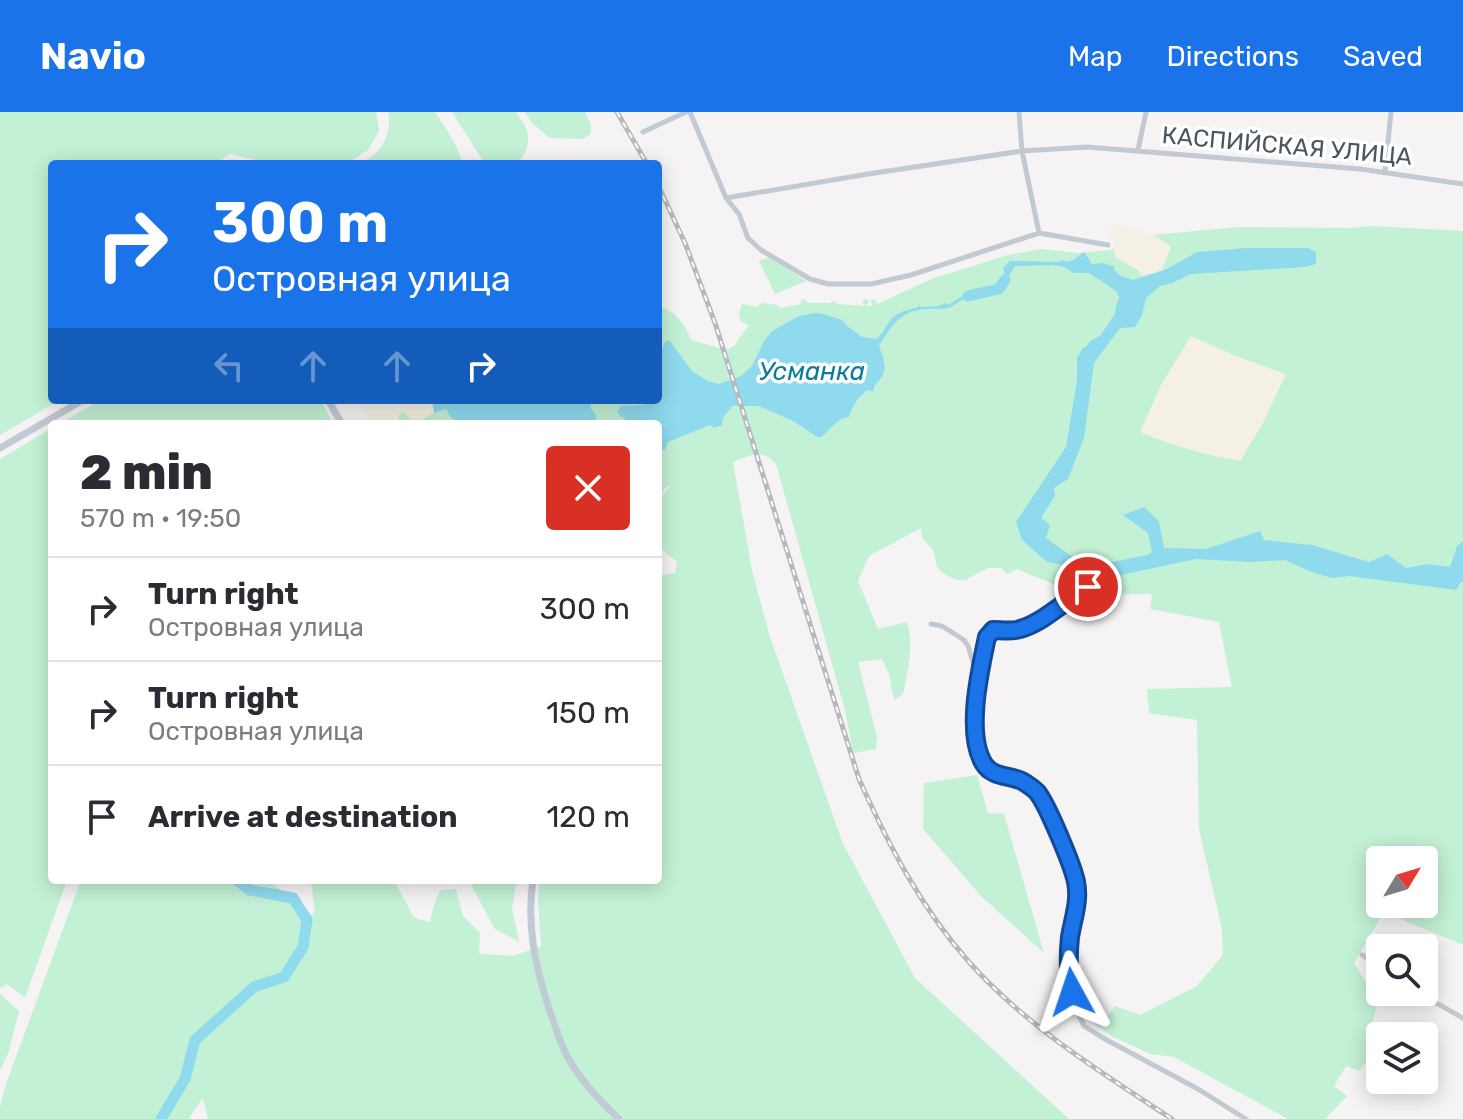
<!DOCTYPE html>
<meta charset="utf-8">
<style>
body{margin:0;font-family:Rubik,sans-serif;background:#f2f2f3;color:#2b2b33;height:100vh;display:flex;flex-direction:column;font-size:30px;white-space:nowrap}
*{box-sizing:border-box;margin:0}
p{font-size:26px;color:#7c7c81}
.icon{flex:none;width:44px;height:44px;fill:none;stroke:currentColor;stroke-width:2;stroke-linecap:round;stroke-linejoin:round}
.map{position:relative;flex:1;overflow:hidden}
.drawer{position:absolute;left:48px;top:308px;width:614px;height:464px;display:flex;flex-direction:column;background:#fff;border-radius:8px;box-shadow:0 4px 20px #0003}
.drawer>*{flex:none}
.banner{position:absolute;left:48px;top:48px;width:614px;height:244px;border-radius:8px;box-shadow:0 4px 20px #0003;background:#1a73e8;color:#fff;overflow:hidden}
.needle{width:52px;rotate:52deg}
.tools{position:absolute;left:1366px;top:734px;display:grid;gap:16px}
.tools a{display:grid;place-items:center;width:72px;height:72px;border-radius:8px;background:#fff;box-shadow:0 4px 20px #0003;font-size:40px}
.pin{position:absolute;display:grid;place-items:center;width:68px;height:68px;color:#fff;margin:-34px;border:4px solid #fff;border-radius:50%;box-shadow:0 2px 8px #0007}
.me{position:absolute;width:88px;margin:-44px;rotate:355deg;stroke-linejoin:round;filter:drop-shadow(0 0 6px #0008)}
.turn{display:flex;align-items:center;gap:28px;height:168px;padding:0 32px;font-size:36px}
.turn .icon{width:104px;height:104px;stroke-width:2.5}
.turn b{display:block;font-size:56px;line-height:68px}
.lanes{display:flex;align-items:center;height:76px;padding:0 32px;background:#0003;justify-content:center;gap:40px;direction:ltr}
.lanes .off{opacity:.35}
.round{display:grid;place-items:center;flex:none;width:84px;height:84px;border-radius:8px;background:#f2f2f3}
.summary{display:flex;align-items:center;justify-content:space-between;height:136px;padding:0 32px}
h1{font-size:48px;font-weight:800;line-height:60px}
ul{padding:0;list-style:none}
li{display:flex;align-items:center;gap:24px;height:104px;padding:0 32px;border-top:2px solid #e1e1e2}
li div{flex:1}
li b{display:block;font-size:30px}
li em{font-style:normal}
header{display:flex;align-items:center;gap:48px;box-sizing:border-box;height:112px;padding:0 40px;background:#1a73e8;color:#fff}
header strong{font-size:38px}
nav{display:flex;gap:44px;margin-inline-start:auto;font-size:28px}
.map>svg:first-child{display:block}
</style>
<header>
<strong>Navio</strong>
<nav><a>Map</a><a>Directions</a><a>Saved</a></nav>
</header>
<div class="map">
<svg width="1463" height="1007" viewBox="0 0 1463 1007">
<rect width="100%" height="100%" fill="#f5f3f3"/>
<!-- green -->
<path fill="#c3f1d5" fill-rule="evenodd" d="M0,0H376L379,19L368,38L346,52H274L230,42L214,52H52V288H60L0,323Z
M388,0H435C445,16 459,33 462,52H360C380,42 393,23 388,0Z
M452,0H516C520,7 528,16 528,24C529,35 523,50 512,52C504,54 493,52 485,52Z
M525,0H585L591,14V21L583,27L550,26L531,10Z
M1371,114L1463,119V833L1384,800L1354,851L1378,890L1370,919L1379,933L1359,959L1346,954L1334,974L1347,984L1325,1007H1288L1174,945L1151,942L1113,925L1088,907L1104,910L1115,894L1140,903L1197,874L1223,843L1222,817L1199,717L1197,608L1149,601L1147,577L1232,575L1219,510L1150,497L1152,482L1079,483L1017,457L1007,462L1001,456H988L965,468H957L944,462L937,455L934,440L922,425L921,416L869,444L858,469L878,517L907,510C914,534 908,558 903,582L894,588L889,562L882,547L858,550L877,625L876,637L853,641L845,598L776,352C763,336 749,344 733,350L752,458L769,522L843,732L915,866L1069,1007H208L203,987L201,988L189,1007H0V995L6,972L81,768H268L276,775L297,788L312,803L315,799C312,789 314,778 310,768H391L397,774L413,804L417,807L430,810L433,796L440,778L456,777L463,804L480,821L479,842L513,844L541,834L538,786L540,768H658V467L663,463L675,461L677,450L658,434L660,387L671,373L665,376L658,387V312H391L399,306L396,288H658V195C676,198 685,212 691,228L726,238L734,234L749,213L740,209L739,201L742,192L757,195L762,191L777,193L781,196L801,192V189L804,187L808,191H830L833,189L838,192L865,194L862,189L865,187L869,189L866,194H872L871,187L875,188L877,192L934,166L1008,143L1042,137L1078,141L1111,138L1141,124L1239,115L1350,116ZM1380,748H1424V792H1380Z
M769,145L806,169L775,182L759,149Z
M101,288H321L333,312H59Z
M52,316V768H67L25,886L7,872L0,876V347Z
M977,663L988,701L1004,702L1044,841L981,784L923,717L924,671Z
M473,768H517L512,796L519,830L494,816L472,774Z
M0,882L19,899L9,939L0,959Z"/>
<!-- sand -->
<path fill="#f5f0e5" d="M1116,112C1137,115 1155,121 1171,135L1162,158L1142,164L1138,158L1115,145C1115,133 1109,124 1111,113Z
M1191,224L1236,244L1286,262L1262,313L1240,349C1205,343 1173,334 1140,320L1162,271Z
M357,288H432L434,301L415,311L403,300L389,312H372Z"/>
<!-- water -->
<path fill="#90daee" d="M1247,136H1308L1316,140V152L1305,155L1191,162L1172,171L1160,174L1146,186L1142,203L1135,215L1120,216L1094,251L1084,326L1068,367L1054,376L1055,384L1041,406L1050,413L1046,426L1074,446L1112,450L1147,443L1152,440L1148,421L1123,403L1144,395L1159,409L1164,436L1206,437L1260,419L1264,428L1312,433L1369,450L1387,442L1406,456L1428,452L1450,455L1457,434L1463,429V470H1461L1456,478L1349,464L1332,466L1309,459L1285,448L1252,450L1196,447L1102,467L1087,465L1060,452L1047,450L1022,428L1016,410L1066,335L1077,268V246L1083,236L1087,234L1090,229L1100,224L1115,202L1116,193L1119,187L1118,182L1116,179L1089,161H1074L1064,155L1053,153L1015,154C1010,160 1008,169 1002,175C995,181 981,181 972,183C963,185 958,192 950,195C943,198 933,196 925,197C899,199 891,215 879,234C883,246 889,256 880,267C873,276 877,268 873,279L866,278L865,281C857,285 851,297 849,305C838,305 830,318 821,325H817L793,309L759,294H732L723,306L722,313L714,316L710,313L668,330L665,338H658V312H623L625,306L620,304L617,300L621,294L643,293L648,288H658V278L661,273L658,252L664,231L669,228L692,259L708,269L719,272L741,264L752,254L764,229L772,219L799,204L815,201L823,202L842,208L846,213L862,225L877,227C882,222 885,216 889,210C896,200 907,198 919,195V192L921,195L938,194L946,191L948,193L976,176C989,183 998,174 1005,164L1003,156L1010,149L1059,150L1062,148C1072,153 1077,144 1084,140L1092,152L1104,151L1108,153L1114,154V158L1121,164L1133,168L1165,158L1197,140Z
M432,288H593L590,294L596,304V307L589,312H459L450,304L446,297L434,301Z"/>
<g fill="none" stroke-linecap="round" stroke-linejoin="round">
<!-- river -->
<path stroke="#90daee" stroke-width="11" d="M968,184L999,177L1005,168
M161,1007L185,967L195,928L254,875L284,865L303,835L307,808L293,786L249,778L237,768"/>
<!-- street -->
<path stroke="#c1cad2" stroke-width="5" d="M690,0L726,86L739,102L748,126L761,138L810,167L828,172H871L911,163L1039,121L1108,133
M1019,0L1022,39L1039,121
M643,20L686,0
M1138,38L1146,0
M1385,59L1391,0
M726,86L868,62L1022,39L1087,35L1360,57L1463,72
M931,512L942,514L964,528L968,534L978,566L975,613L978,639L983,652L990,659L1020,668L1038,682L1056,718L1076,770L1077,784L1068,852L1076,897L1084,914L1103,926L1198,977L1246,1007
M979,565L987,525L993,518C1001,518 1012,520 1020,517C1043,511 1067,487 1088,475
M1362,843L1380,855
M1417,880L1463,906"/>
<!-- secondary -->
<path stroke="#c1cbd6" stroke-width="7" d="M328,288L342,312
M0,336L83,288
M533,768C526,814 536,857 550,900C556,915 560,932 568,946C581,969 600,989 619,1007"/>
<defs>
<path id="rail" d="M617,0L647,52
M658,73L685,131L715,211L859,667C888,732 921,796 969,850C1027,915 1101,960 1172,1007"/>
</defs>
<!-- rail casing -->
<use href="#rail" stroke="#b5b8bd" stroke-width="5"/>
<!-- rail -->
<use href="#rail" stroke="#fff" stroke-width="2" stroke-dasharray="6" stroke-linecap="butt"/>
</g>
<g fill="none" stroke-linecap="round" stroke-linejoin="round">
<defs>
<path id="route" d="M1072,880C1068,861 1068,844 1070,825C1073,807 1080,788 1076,770C1073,754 1047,692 1037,680C1033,676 1027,672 1022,669C1009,663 992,665 984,652C965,622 980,558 987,525L993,518C1001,518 1012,520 1020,517C1043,511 1067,487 1088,475"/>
</defs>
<!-- route casing -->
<use href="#route" stroke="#114b97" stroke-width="20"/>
<!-- route -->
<use href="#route" stroke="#1a73e8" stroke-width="14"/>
</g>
<g text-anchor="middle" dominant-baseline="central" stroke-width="7" stroke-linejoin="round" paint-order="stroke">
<!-- street labels -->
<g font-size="24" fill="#4a5661" stroke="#fff">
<text transform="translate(1287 34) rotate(5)">КАСПИЙСКАЯ УЛИЦА</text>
</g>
<!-- water labels -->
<g font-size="26" font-style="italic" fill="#0c7c9b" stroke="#fff">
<text x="812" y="259">Усманка</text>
</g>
</g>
</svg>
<div class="tools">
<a><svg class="needle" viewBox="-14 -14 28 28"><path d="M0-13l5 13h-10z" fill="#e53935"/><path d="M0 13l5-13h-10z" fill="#7c7c81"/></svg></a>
<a><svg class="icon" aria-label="search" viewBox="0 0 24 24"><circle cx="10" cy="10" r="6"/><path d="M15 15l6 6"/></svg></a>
<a><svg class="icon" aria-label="layers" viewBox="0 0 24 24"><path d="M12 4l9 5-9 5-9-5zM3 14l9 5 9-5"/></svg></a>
</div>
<div class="pin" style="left:1088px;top:475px;background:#d93025"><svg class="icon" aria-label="arrive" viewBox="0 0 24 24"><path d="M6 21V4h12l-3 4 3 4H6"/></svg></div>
<svg class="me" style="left:1072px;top:880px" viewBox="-20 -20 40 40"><path d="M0-17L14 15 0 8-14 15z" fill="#1a73e8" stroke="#fff" stroke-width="4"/></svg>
<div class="banner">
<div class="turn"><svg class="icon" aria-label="right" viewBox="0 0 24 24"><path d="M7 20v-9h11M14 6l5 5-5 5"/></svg><div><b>300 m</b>Островная улица</div></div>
<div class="lanes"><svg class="icon off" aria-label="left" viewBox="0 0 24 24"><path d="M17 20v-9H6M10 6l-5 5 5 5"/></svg><svg class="icon off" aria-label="ahead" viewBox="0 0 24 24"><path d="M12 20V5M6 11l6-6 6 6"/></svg><svg class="icon off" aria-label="ahead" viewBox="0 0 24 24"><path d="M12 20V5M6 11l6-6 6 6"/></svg><svg class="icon" aria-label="right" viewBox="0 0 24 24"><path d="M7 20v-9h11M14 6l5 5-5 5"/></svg></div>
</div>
<section class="drawer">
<div class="summary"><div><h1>2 min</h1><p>570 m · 19:50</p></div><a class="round" style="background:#d93025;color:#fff"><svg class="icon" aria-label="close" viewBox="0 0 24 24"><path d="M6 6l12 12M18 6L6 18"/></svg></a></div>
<ul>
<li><svg class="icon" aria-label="right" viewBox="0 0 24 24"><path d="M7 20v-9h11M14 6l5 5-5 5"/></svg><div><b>Turn right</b><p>Островная улица</p></div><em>300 m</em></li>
<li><svg class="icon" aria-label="right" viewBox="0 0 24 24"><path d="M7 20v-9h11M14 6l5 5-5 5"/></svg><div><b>Turn right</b><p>Островная улица</p></div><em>150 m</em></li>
<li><svg class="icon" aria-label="arrive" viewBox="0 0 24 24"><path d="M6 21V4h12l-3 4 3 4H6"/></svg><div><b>Arrive at destination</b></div><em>120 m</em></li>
</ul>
</section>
</div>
